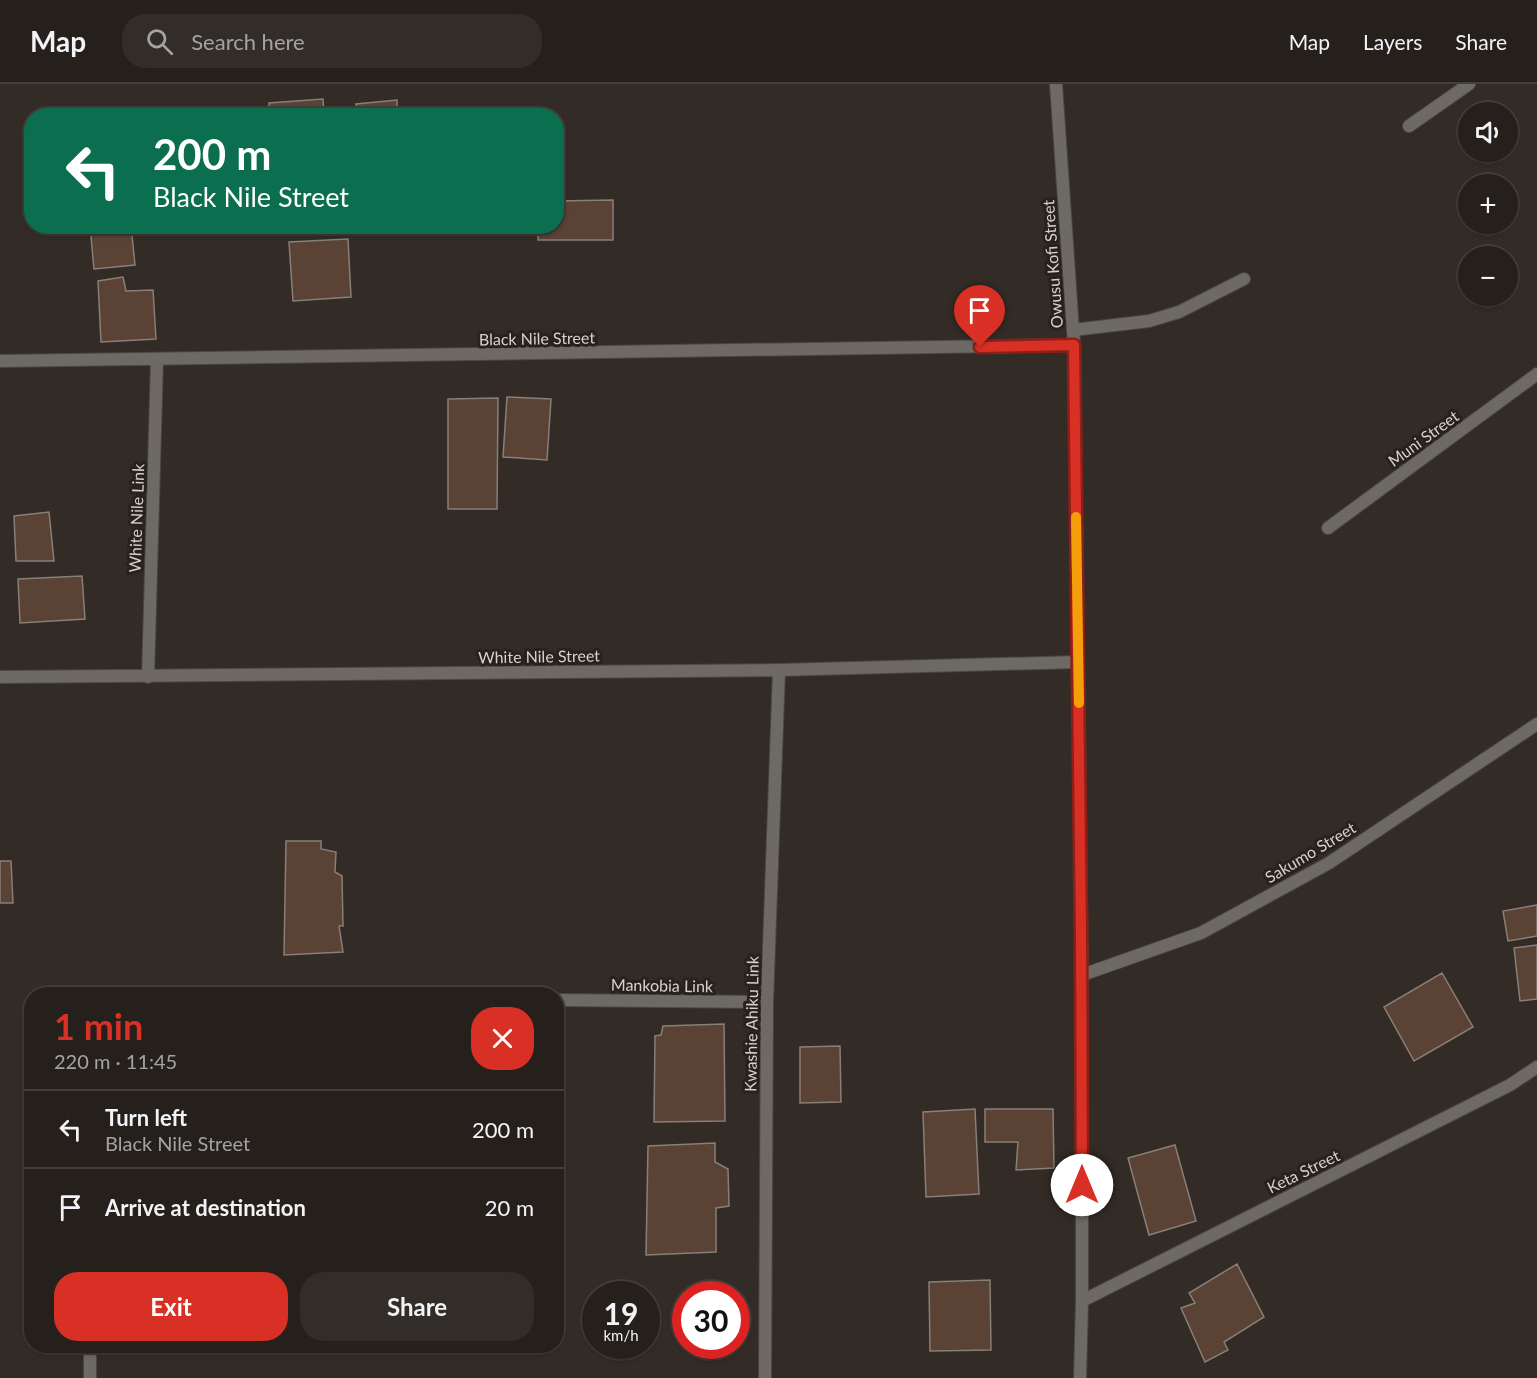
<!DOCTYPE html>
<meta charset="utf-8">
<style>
body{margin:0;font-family:Lato,sans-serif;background:#322d29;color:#f1f3f6;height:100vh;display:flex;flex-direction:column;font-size:22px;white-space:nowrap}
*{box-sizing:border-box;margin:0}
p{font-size:20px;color:#a4a3a3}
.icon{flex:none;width:33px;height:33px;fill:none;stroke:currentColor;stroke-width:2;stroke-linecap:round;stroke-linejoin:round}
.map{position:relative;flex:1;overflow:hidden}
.side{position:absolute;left:24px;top:903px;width:540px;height:366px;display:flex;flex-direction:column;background:#26201c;border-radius:24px;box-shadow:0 2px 4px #0004,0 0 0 2px #423e3b}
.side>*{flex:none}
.guide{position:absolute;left:24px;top:24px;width:540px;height:126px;border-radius:24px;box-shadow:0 2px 4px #0004,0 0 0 2px #423e3b;background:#0b6e4f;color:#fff;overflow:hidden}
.tools{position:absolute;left:1458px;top:18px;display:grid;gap:12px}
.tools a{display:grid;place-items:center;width:60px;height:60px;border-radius:50%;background:#26201c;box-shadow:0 2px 4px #0004,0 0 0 2px #423e3b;font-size:30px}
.speed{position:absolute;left:582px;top:1197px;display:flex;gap:12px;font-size:30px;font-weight:700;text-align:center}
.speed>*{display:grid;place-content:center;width:78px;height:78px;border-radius:50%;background:#26201c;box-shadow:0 2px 4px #0004,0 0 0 2px #423e3b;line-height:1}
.speed small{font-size:15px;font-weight:400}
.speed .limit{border:9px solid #d22;background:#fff;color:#111}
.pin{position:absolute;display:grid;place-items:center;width:51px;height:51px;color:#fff;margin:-62px -26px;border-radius:50% 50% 50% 0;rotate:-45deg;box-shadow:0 0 6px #0007}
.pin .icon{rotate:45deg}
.me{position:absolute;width:66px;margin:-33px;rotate:0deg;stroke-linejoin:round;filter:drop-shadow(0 0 4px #0008)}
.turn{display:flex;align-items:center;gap:21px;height:126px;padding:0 30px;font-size:27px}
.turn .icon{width:78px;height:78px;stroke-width:2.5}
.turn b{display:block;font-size:42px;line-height:51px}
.round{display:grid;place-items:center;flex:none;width:63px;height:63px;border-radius:24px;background:#322d29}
.summary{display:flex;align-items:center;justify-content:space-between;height:102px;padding:0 30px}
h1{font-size:36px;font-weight:700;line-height:45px;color:#d93025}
.primary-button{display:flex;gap:12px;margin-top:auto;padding:12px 30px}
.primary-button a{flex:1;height:69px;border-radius:24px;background:#d93025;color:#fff;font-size:24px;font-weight:700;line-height:69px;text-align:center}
.primary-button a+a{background:#322d29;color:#f1f3f6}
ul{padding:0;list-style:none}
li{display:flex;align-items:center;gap:18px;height:78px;padding:0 30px;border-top:2px solid #423e3b}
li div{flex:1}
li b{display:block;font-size:22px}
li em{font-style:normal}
header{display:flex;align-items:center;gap:36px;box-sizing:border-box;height:84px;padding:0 30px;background:#26201c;border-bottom:2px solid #423e3b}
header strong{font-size:28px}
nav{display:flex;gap:33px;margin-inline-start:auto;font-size:21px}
.search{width:420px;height:54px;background:#322d29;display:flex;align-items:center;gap:15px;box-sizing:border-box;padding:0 21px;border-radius:24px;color:#a4a3a3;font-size:22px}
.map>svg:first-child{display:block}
</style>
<header>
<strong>Map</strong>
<div class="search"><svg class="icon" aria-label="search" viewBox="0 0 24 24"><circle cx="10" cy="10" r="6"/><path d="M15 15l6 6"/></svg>Search here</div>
<nav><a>Map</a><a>Layers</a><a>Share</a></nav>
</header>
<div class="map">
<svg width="1537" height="1294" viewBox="0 0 1537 1294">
<rect width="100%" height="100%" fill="#332b26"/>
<!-- building -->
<path fill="#5a4234" stroke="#897f79" stroke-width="1.5" d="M323,15L324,32H270L269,19Z
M397,16V32H357L356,20Z
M613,116V156H538V142H556V117Z
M90,142H131L135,181L94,185Z
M292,142H351V145L292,149Z
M348,155L351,213L293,217L289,158Z
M123,193L126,207L153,206L156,255L101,258L98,197Z
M507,313L551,315L547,376L503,373Z
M498,314L497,425H448V315Z
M49,428L54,477H16L14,432Z
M82,492L85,535L20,539L18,495Z
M286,757H321V765L336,768L335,788L342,792L343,842H339L343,868L284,871Z
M0,777H11L13,819H0Z
M1537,821V852L1508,857L1503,827Z
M1537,861V915L1520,917L1514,864Z
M1442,889L1473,943L1414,977L1384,923Z
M724,940L725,1037L654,1038L655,952L661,951L663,942Z
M840,962L841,1018L800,1019V963Z
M975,1025L979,1110L926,1113L923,1028Z
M985,1025H1053L1054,1084L1016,1086L1018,1058H985Z
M715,1059V1078L728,1085L729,1122L716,1124V1168L646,1171L648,1062Z
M1175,1061L1196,1137L1149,1151L1128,1074Z
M1237,1180L1264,1233L1224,1258L1228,1266L1205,1278L1181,1224L1195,1219L1189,1209Z
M990,1196L991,1266L930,1267L929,1198Z"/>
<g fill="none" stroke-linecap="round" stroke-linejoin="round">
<defs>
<path id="minor" d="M1056,0L1074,261L1082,891V1217L1080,1294
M1409,42L1469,0
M1073,246L1149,237L1179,228L1244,195
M0,277L1074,261
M1328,444L1537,290
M0,593L779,586L1078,578
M148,593L157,276
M1082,891L1201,849L1329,779L1537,640
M106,910H115
M556,916L767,918
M1082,1217L1510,1001L1537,983
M90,1262V1294
M765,1294L767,918L779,586"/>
</defs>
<!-- minor casing -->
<use href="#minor" stroke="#4d4641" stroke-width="14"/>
<!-- minor -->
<use href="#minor" stroke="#6d6a66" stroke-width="12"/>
</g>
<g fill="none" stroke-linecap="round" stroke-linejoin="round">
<defs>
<path id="route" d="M980,263L1074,261L1081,846L1082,1101"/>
</defs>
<!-- route casing -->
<use href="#route" stroke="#8d1f18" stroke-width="15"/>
<!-- route -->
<use href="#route" stroke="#d93025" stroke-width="10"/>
<!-- slow -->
<path stroke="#f59e0b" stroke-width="10" d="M1076,433L1079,619"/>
</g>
<g text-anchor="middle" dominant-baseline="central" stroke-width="6" stroke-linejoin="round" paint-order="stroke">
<!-- street labels -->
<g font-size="16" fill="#d8d2cf" stroke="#29211d">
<text transform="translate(1052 180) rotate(-94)">Owusu Kofi Street</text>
<text transform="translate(537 254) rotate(-1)">Black Nile Street</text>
<text transform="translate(1423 354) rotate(-36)">Muni Street</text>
<text transform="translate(136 434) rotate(-88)">White Nile Link</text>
<text transform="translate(539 572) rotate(-1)">White Nile Street</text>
<text transform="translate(1310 768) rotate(-31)">Sakumo Street</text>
<text transform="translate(662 901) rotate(1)">Mankobia Link</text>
<text transform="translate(751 940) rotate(-89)">Kwashie Ahiku Link</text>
<text transform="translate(1303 1087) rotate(-26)">Keta Street</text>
</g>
</g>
</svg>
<div class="tools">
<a><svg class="icon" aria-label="sound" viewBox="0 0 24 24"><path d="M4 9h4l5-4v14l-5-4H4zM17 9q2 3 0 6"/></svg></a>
<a>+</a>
<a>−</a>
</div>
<div class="speed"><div>19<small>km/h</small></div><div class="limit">30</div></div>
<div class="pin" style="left:980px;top:263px;background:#d93025"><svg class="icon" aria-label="arrive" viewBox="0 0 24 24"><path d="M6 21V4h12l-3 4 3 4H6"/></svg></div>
<svg class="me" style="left:1082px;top:1101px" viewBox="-20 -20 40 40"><circle r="19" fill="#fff"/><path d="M0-13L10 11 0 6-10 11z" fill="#d93025"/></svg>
<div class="guide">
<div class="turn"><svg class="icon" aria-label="left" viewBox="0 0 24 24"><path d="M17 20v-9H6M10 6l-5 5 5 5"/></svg><div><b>200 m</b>Black Nile Street</div></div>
</div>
<section class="side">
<div class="summary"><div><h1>1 min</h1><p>220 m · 11:45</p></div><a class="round" style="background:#d93025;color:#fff"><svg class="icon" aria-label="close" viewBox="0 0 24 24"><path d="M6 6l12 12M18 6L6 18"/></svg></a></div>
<ul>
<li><svg class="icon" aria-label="left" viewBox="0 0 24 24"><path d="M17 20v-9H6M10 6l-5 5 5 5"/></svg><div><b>Turn left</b><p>Black Nile Street</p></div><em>200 m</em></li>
<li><svg class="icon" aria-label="arrive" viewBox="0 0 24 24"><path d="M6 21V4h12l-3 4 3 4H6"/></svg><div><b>Arrive at destination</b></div><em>20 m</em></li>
</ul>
<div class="primary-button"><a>Exit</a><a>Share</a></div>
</section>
</div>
